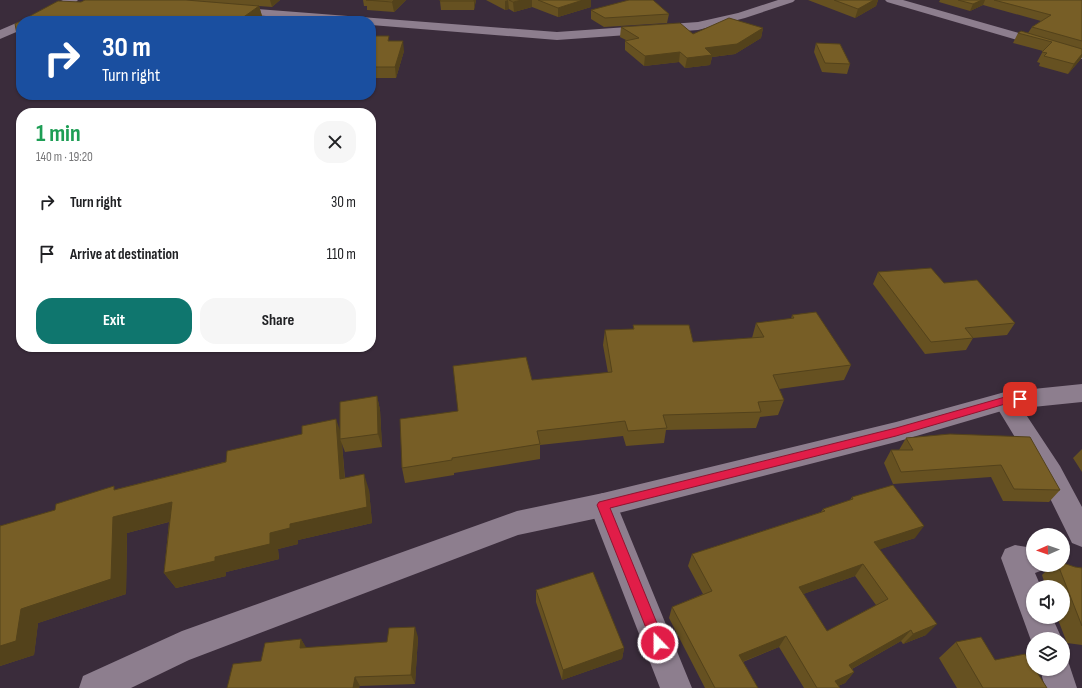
<!DOCTYPE html>
<meta charset="utf-8">
<style>
body{margin:0;font-family:"Sofia Sans Condensed",sans-serif;background:#f6f6f6;color:#202124;height:100vh;display:flex;flex-direction:column;font-size:15px;white-space:nowrap}
*{box-sizing:border-box;margin:0}
p{font-size:13px;color:#757577}
.icon{flex:none;width:22px;height:22px;fill:none;stroke:currentColor;stroke-width:2;stroke-linecap:round;stroke-linejoin:round}
.map{position:relative;flex:1;overflow:hidden}
.sheet{position:absolute;left:16px;top:108px;width:360px;height:244px;display:flex;flex-direction:column;background:#fff;border-radius:16px;box-shadow:0 1px 3px #0004}
.sheet>*{flex:none}
.banner{position:absolute;left:16px;top:16px;width:360px;height:84px;border-radius:16px;box-shadow:0 1px 3px #0004;background:#1a4fa0;color:#fff;overflow:hidden}
.needle{width:26px;rotate:268deg}
.buttons{position:absolute;left:1026px;top:528px;display:grid;gap:8px}
.buttons a{display:grid;place-items:center;width:44px;height:44px;border-radius:50%;background:#fff;box-shadow:0 1px 3px #0004;font-size:20px}
.pin{position:absolute;display:grid;place-items:center;width:34px;height:34px;color:#fff;margin:-17px;border-radius:8px;box-shadow:0 2px 6px #0006}
.me{position:absolute;width:44px;margin:-22px;rotate:338deg;stroke-linejoin:round;filter:drop-shadow(0 0 3px #0008)}
.turn{display:flex;align-items:center;gap:14px;height:84px;padding:0 20px;font-size:18px}
.turn .icon{width:52px;height:52px;stroke-width:2.5}
.turn b{display:block;font-size:28px;line-height:34px}
.round{display:grid;place-items:center;flex:none;width:42px;height:42px;border-radius:16px;background:#f6f6f6}
.head{display:flex;align-items:center;justify-content:space-between;height:68px;padding:0 20px}
h1{font-size:24px;font-weight:700;line-height:30px;color:#1e9e55}
.cta{display:flex;gap:8px;margin-top:auto;padding:8px 20px}
.cta a{flex:1;height:46px;border-radius:16px;background:#0f766e;color:#fff;font-size:16px;font-weight:700;line-height:46px;text-align:center}
.cta a+a{background:#f6f6f6;color:#202124}
ul{padding:0;list-style:none}
li{display:flex;align-items:center;gap:12px;height:52px;padding:0 20px}
li div{flex:1}
li b{display:block;font-size:15px}
li em{font-style:normal}
.map>svg:first-child{display:block}
</style>
<div class="map">
<svg width="1082" height="688" viewBox="0 0 1082 688">
<rect width="100%" height="100%" fill="#3a2c3b"/>
<g fill="none" stroke-linecap="round" stroke-linejoin="round">
<!-- minor -->
<path fill="#8d7e8e" fill-rule="evenodd" d="M63,0H78L76,2L38,21H23L25,19Z
M778,0H795L793,2L745,18L698,30L557,40L371,25V21H325L230,13L226,12L224,10L226,8L230,7L557,32L698,22L738,13Z
M885,0H903L1082,51V59L887,2Z
M21,21V30L0,39V30Z
M1005,392L1013,395L1060,466L1082,507V547L1072,543L1042,482L993,401L997,395Z
M603,493L613,497L617,505L692,688H660L589,505L593,497Z
M1015,545L1033,548V565H1046L1043,570L1035,573L1041,587H1033V617H1052L1062,639H1033V646L1001,558L1005,549Z
M1063,656L1067,658L1077,688H1045L1040,669H1063Z"/>
<!-- tertiary -->
<path fill="#8d7e8e" fill-rule="evenodd" d="M1082,384V402L1005,410L896,442L603,517L518,535L189,660L131,688H79L83,676L182,631L517,511L603,493L896,422L1005,392Z"/>
</g>
<!-- wall -->
<path fill="#665121" fill-rule="evenodd" d="M85,0H280L272,7L259,6L262,16L255,21H21L81,2Z
M363,0H406L394,12L367,10V6H364Z
M476,0L474,10H441L440,1Z
M486,0H591V7L558,17L532,7L514,12L509,9L505,10Z
M808,0H878L876,6L855,18Z
M940,0H1082V57L1080,60L1068,74L1039,66L1040,63L1037,62L1043,51L1013,43L1018,33H1028L1032,27L1041,21L983,5L970,11L939,2Z
M591,10L669,14L667,23L604,27L591,19Z
M621,27L693,34L763,28L761,38L735,54L712,57L710,65L685,68L679,62L644,66L625,50V41L626,40L620,37Z
M371,36L390,41L404,51L396,78H371Z
M816,43L850,64L847,74L822,72L814,52Z
M878,272L944,283L1015,323L1007,335L973,338L966,350L925,354L873,284Z
M792,315L851,365L844,380L779,389L784,400L778,415L760,417L756,428L666,430L664,443L626,446L623,436L540,445V459L454,473V475L405,483L402,468L458,411L532,380L608,373L603,345L605,330L633,329V325L693,342L752,338L756,323L791,319Z
M377,396L380,410L382,447L345,452L342,444L345,478L369,490L372,523L298,540V544L278,549L279,559L226,572V576L176,588L164,573L169,522L127,533L126,594L38,623L34,655L0,666V526L55,510L117,489L340,433Z
M950,434L1060,490L1049,502L1003,501L991,477L893,484L884,463L891,450H899L906,438Z
M1082,449V472L1073,458Z
M852,497L915,538L880,549L926,635L903,644L901,641L852,669L854,672L845,683L838,686L840,688H804L779,647L743,662L758,688H705L669,618L672,607L703,594L688,566L692,554L821,512L823,509L850,500ZM855,576L876,605L827,631L803,594Z
M1052,565H1063L1082,568V645L1067,643L1057,617H1063V587H1046L1042,575Z
M536,590L624,648L622,659L562,680L536,602Z
M418,637L415,684L360,686L261,661L301,639L306,648L387,642Z
M956,642L995,660L1047,688H957L939,658Z"/>
<!-- shaded-wall -->
<path fill="#53421b" d="M270,0H280L272,7Z
M394,0H406L394,12L392,2Z
M474,0H476L474,10Z
M508,0L509,9L505,10V1Z
M522,0H532V7L514,12L513,2Z
M583,0H591V7L558,17V8Z
M874,0H878L876,6L855,18L858,9Z
M982,0H985L983,5L970,11L973,4Z
M259,6L262,16L255,21H238Z
M763,28L761,38L735,54L712,57L710,65L685,68L687,58L705,48Z
M403,41L404,51L396,78L395,67Z
M680,52L679,62L644,66L645,56Z
M1082,54V57L1080,60L1068,74L1074,64Z
M377,396L380,410L382,447L378,434Z
M336,419L342,436L340,439L342,444L346,496L340,479Z
M364,474L369,490L372,523L298,540V544L278,549L279,559L226,572V576L176,588L164,573L215,557L290,524Z
M172,502L183,518L127,533L126,594L38,623L34,655L0,666V646L21,609L113,517Z
M924,526L915,538L866,554L874,542Z
M863,564L855,576L792,598L799,587Z
M937,624L926,635L903,644L913,634Z
M415,627L418,637L415,684L411,675Z
M911,630L901,641L841,675L849,665Z
M786,636L779,647L734,665L739,655Z
M301,639L307,649L300,648Z
M624,648L622,659L562,680L563,670Z
M854,672L845,683L833,688L835,681Z
M355,677L360,686L359,688H353Z"/>
<!-- building -->
<path fill="#775e26" stroke="#53421b" fill-rule="evenodd" d="M85,0H186L259,6L238,21H21V54L15,24L58,1L81,2Z
M366,0H394L392,2Z
M440,0H474V1H440Z
M509,0H522L513,2Z
M538,0H583L558,8Z
M629,0H653L669,14L605,18L591,10Z
M834,0H874L858,9Z
M958,0H982L973,4Z
M994,0H1082V41L1032,27L1051,15Z
M729,18L763,28L737,44L705,48L712,55L687,58L680,52L645,56L625,41L639,38L621,27L680,23L693,34Z
M1021,31L1082,49V54L1074,64L1044,56L1047,53L1042,52L1052,42L1018,33Z
M371,36H389L388,41H403L395,67H371Z
M816,43L840,44L850,64L825,63Z
M931,268L944,283L977,280L1015,323L965,328L973,338L931,342L878,272Z
M816,312L851,365L773,375L784,400L758,402L761,412L663,415L667,428L628,431L625,421L537,431L540,444L452,458V460L402,468L400,419L458,411L453,366L526,357L532,380L612,372L605,330L634,329L633,325H689L693,342L764,337L756,323L794,318L792,315Z
M377,396L378,434L340,439V402Z
M336,419L340,479L364,474L367,507L290,524V528L270,533V544L215,557V561L164,573L172,502L113,517L111,579L21,609L16,641L0,646V526L55,510L56,504L114,486V490L226,462L227,451L302,434V426Z
M950,434L1030,437L1060,490L1014,489L1001,465L901,472L891,450H913L906,438Z
M893,485L924,526L874,542L937,624L913,634L911,630L849,665L854,672L835,681L840,688H817L786,636L739,655L758,688H715L672,607L712,591L692,554L825,511L823,509L853,499L852,497ZM863,564L888,599L827,631L799,587Z
M1063,563L1075,567L1082,568V626L1058,565H1063Z
M593,572L624,648L563,670L536,590Z
M415,627L411,675L355,677L353,688H227L233,664L261,661L265,643L301,639L300,648L387,642L389,628Z
M981,637L995,660L1025,654L1033,666V669H1035L1047,688H983L956,642Z"/>
<!-- route -->
<path fill="#e11d48" stroke="#92132f" d="M1020,395L1023,396L1025,399L1023,402L1005,404L896,436L610,508L665,643L663,648L658,650L654,648L597,505L599,502L896,428L1005,397Z"/>
</svg>
<div class="buttons">
<a><svg class="needle" viewBox="-14 -14 28 28"><path d="M0-13l5 13h-10z" fill="#e53935"/><path d="M0 13l5-13h-10z" fill="#757577"/></svg></a>
<a><svg class="icon" aria-label="sound" viewBox="0 0 24 24"><path d="M4 9h4l5-4v14l-5-4H4zM17 9q2 3 0 6"/></svg></a>
<a><svg class="icon" aria-label="layers" viewBox="0 0 24 24"><path d="M12 4l9 5-9 5-9-5zM3 14l9 5 9-5"/></svg></a>
</div>
<div class="pin" style="left:1020px;top:399px;background:#d93025"><svg class="icon" aria-label="arrive" viewBox="0 0 24 24"><path d="M6 21V4h12l-3 4 3 4H6"/></svg></div>
<svg class="me" style="left:658px;top:643px" viewBox="-20 -20 40 40"><circle r="17" fill="#e11d48" stroke="#fff" stroke-width="3"/><path d="M0-11L8 9 0 5-8 9z" fill="#fff"/></svg>
<div class="banner">
<div class="turn"><svg class="icon" aria-label="right" viewBox="0 0 24 24"><path d="M7 20v-9h11M14 6l5 5-5 5"/></svg><div><b>30 m</b>Turn right</div></div>
</div>
<section class="sheet">
<div class="head"><div><h1>1 min</h1><p>140 m · 19:20</p></div><a class="round"><svg class="icon" aria-label="close" viewBox="0 0 24 24"><path d="M6 6l12 12M18 6L6 18"/></svg></a></div>
<ul>
<li><svg class="icon" aria-label="right" viewBox="0 0 24 24"><path d="M7 20v-9h11M14 6l5 5-5 5"/></svg><div><b>Turn right</b></div><em>30 m</em></li>
<li><svg class="icon" aria-label="arrive" viewBox="0 0 24 24"><path d="M6 21V4h12l-3 4 3 4H6"/></svg><div><b>Arrive at destination</b></div><em>110 m</em></li>
</ul>
<div class="cta"><a>Exit</a><a>Share</a></div>
</section>
</div>
